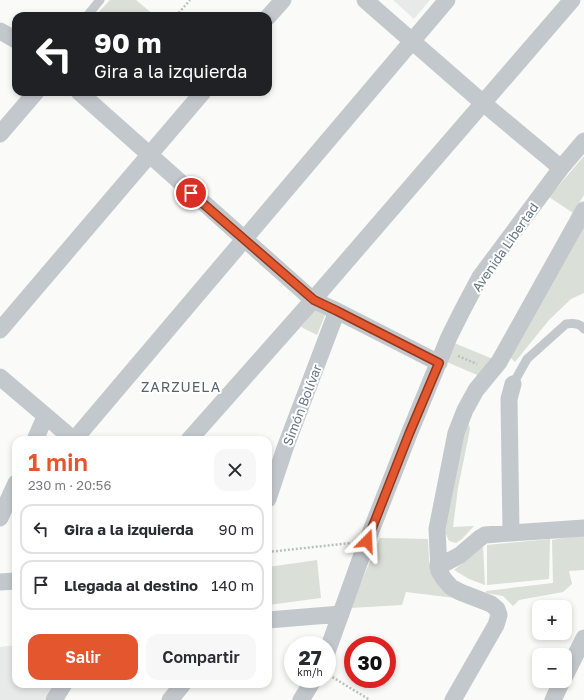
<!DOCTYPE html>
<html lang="es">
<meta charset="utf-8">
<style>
body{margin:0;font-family:"Golos Text",sans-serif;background:#f7f7f7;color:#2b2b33;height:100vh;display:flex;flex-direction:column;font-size:15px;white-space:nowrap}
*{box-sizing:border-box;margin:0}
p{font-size:13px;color:#7c7c81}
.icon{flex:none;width:22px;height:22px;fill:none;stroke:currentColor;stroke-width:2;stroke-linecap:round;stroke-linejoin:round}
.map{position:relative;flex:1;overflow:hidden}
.details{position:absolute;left:12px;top:436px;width:260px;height:252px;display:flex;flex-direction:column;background:#fff;border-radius:12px;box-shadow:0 2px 6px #0003}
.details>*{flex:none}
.hud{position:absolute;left:12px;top:12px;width:260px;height:84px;border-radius:12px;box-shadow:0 2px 6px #0003;background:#202124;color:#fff;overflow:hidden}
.fabs{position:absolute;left:532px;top:600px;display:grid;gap:8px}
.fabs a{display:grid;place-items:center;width:40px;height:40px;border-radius:8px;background:#fff;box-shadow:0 2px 6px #0003;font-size:20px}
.speed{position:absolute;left:284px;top:636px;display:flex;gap:8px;font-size:20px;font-weight:700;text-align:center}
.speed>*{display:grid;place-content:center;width:52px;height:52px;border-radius:50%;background:#fff;box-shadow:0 2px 6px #0003;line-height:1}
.speed small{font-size:10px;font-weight:400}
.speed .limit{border:6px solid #d22;background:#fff;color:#111}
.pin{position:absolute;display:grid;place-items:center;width:34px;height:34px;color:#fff;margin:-17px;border:2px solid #fff;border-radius:50%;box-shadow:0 1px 4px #0007}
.me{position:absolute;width:44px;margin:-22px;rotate:21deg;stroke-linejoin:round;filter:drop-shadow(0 0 3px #0008)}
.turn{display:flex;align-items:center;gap:14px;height:84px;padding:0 16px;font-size:18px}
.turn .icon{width:52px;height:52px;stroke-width:2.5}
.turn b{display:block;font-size:28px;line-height:34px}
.round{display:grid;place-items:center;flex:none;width:42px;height:42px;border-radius:12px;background:#f7f7f7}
.head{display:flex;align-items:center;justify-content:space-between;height:68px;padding:0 16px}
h1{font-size:24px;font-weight:600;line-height:30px;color:#e4572e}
.button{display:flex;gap:8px;margin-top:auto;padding:8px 16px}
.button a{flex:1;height:46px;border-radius:12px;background:#e4572e;color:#fff;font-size:16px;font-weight:600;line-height:46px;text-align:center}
.button a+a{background:#f7f7f7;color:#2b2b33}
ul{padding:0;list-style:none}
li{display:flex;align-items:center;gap:12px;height:50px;margin:0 8px 6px;padding:0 8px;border:2px solid #e1e1e2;border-radius:12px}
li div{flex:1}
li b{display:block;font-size:15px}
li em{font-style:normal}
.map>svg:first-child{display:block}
</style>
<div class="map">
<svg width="584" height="700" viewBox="0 0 584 700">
<rect width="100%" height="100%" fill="#fafaf8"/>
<!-- built -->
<path fill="#e8e9e9" d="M393,0H430L414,19Z
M16,645V684H55L44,700H0V647Z"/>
<!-- green -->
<path fill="#dadfd7" d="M110,0H136L155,16H95Z
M584,156V195L573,213L549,197Z
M584,223V293L571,299L549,320L515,362L507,354Z
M315,309L326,313L317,335L301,327Z
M442,338L493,359L482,377L435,357Z
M467,416L470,429L458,488L453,527L474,526L462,539L456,543L449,541L445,532Z
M584,534V570L569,571L572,584L563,592L519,600L513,606L503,596L486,593V591L553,583L552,540Z
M380,538L428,539L429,560L435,577L455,598L406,592L402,605L350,608Z
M550,539L549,579L487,585V545Z
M483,546L485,585L469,579L454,570Z
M317,560L321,598L268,605V567Z"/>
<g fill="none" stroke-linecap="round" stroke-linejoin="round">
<!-- path -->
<path stroke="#bbbfc2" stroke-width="2.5" stroke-dasharray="2 2" stroke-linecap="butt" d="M176,16L190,0
M458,356L477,364
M268,552L351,543
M329,675L370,700"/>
<!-- service -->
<path stroke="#c3c8cc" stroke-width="9" d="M87,16L100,0
M513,384L527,359L566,324C573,323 580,323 584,329"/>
<!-- minor -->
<path stroke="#c3c8cc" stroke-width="17" d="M365,0L483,103L561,168
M268,17L283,0
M0,31L16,40
M79,92L313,300L337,311L439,363
M0,134L36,92
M0,330L203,92
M0,377L74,440
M513,384L509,399L511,533L584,528
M35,440L45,417
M74,440L447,0
M189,440L313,300L572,0
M268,499L285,448L337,311
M0,518L16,483
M438,567L460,555L480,538L485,535L511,533
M0,582L16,581
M268,620L341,614
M327,652L367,541L409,434L449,337L462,311L480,277L561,168L584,141
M565,676L584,638
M54,700L64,684
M170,700L183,684
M301,700L314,679
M453,700L496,625L499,615L497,609L491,604L460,592L451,587L444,579L439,571L437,529L456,433L465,410L476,390L499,362L584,210
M553,700L562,681"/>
</g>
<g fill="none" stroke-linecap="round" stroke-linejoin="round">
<defs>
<path id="route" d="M191,193L314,300L337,311L439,363L409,434L367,541"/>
</defs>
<!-- route casing -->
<use href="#route" stroke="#94391e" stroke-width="10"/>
<!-- route -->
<use href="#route" stroke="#e4572e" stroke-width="7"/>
</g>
<g text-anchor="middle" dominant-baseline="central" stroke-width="4" stroke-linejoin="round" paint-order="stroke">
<!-- street labels -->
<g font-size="13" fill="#657683" stroke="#fff">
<text transform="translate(505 247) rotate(-55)">Avenida Libertad</text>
<text transform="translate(302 405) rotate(-69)">Simón Bolívar</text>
</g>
<!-- neighbourhood labels -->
<g font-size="14" letter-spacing="1" fill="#57646e" stroke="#fff">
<text x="181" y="386">ZARZUELA</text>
</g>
</g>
</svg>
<div class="fabs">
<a>+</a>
<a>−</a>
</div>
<div class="speed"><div>27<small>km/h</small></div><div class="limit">30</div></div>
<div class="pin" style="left:191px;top:193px;background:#d93025"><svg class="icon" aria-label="arrive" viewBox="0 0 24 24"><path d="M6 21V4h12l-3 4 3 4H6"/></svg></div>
<svg class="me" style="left:367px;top:541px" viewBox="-20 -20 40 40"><path d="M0-17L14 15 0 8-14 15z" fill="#e4572e" stroke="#fff" stroke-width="4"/></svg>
<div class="hud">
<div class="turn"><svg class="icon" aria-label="left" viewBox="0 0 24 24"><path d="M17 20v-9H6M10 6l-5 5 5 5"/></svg><div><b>90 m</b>Gira a la izquierda</div></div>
</div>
<section class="details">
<div class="head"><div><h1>1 min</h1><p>230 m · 20:56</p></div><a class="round"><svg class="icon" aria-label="close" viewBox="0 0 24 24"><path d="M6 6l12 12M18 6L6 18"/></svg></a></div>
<ul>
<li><svg class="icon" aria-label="left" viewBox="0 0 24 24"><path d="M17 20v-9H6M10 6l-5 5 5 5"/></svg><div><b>Gira a la izquierda</b></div><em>90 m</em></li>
<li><svg class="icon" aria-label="arrive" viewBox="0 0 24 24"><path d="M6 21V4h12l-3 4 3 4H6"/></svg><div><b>Llegada al destino</b></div><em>140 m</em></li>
</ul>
<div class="button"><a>Salir</a><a>Compartir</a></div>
</section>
</div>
